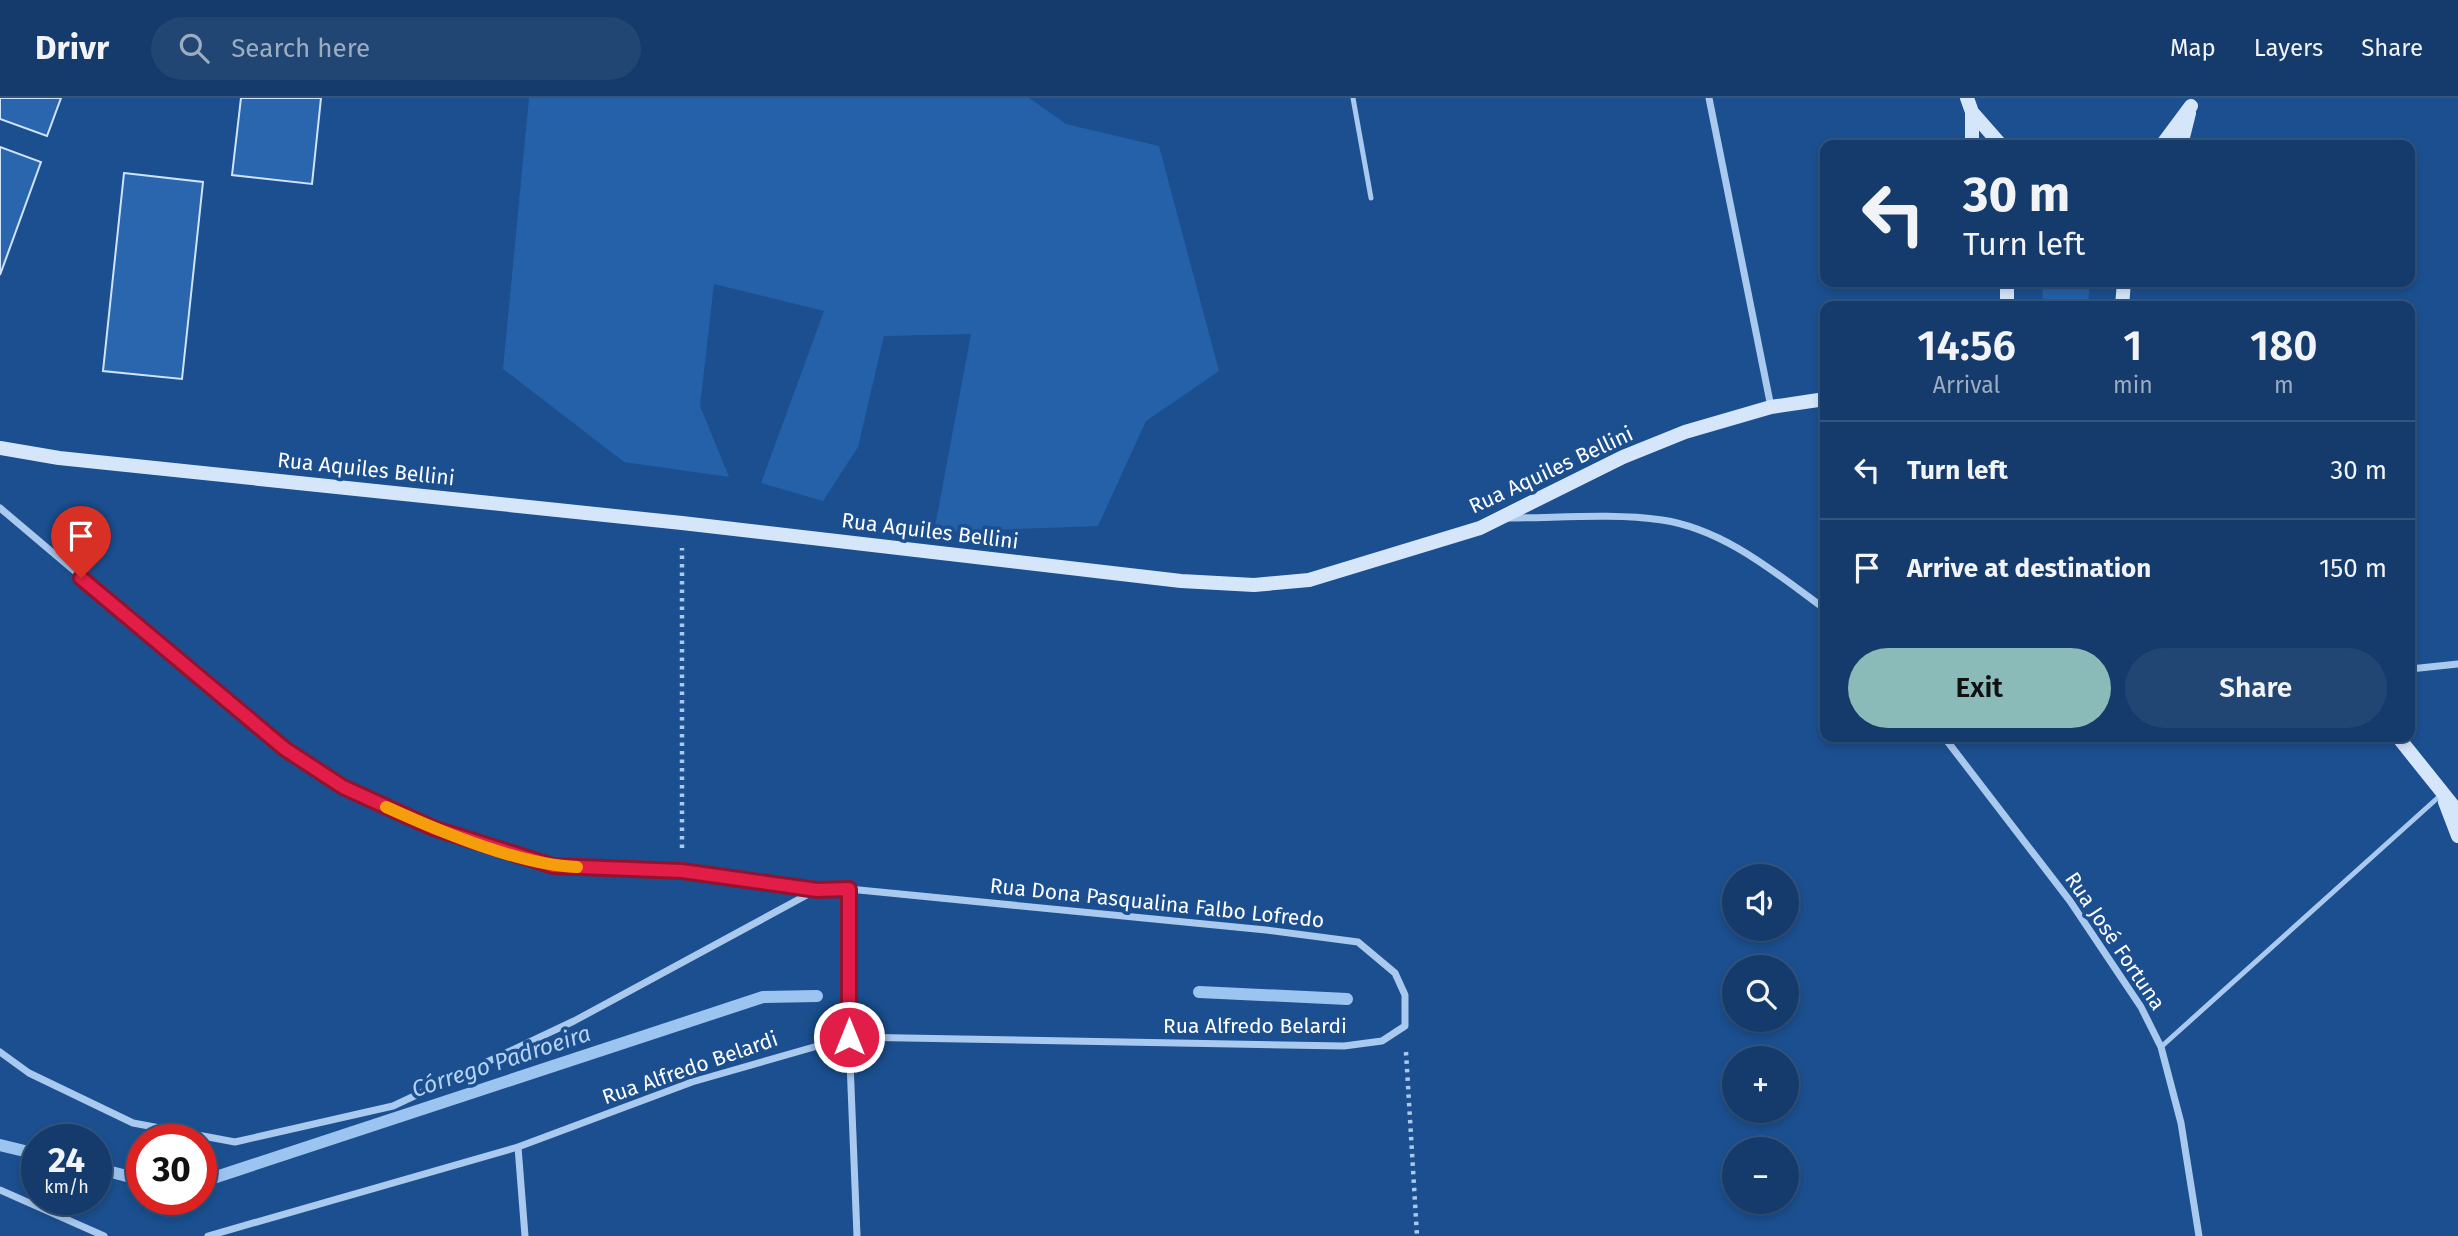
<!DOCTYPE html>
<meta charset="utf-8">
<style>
body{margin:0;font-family:"Fira Sans",sans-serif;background:#214673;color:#f1f3f6;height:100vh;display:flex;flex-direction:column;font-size:26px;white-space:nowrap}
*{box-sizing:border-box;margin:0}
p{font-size:23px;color:#9dadc1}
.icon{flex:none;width:38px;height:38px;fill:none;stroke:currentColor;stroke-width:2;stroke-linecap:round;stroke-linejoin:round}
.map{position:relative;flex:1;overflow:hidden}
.details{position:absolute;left:1820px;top:203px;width:595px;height:441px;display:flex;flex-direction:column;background:#143b6b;border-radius:14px;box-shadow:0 4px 10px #0003,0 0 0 2px #33557e}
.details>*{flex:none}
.top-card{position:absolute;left:1820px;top:42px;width:595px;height:147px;border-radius:14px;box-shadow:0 4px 10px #0003,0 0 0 2px #33557e;background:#143b6b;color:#f1f3f6;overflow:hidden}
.buttons{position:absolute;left:1722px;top:766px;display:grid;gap:14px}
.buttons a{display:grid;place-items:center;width:77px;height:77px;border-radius:50%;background:#143b6b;box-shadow:0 4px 10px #0003,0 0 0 2px #33557e;font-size:35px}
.speed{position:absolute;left:21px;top:1026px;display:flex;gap:14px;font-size:35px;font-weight:700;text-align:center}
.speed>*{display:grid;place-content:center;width:91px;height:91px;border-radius:50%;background:#143b6b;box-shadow:0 4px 10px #0003,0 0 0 2px #33557e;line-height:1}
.speed small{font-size:18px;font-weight:400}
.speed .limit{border:10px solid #d22;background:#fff;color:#111}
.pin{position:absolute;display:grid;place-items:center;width:60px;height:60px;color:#fff;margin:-72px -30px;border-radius:50% 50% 50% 0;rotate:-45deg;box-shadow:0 0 7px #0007}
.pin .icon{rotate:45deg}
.me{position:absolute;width:77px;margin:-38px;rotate:0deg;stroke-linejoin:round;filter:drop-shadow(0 0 5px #0008)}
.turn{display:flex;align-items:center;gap:24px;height:147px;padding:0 28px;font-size:32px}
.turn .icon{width:91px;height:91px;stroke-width:2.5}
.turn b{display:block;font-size:49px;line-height:60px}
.eta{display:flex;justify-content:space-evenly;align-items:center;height:119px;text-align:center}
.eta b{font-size:42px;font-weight:600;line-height:49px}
.button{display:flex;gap:14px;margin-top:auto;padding:14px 28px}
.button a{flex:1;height:80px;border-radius:42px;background:#8bbbb9;color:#111;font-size:28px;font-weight:600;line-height:80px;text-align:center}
.button a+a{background:#214673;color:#f1f3f6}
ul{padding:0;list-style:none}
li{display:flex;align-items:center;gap:21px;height:98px;padding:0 28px;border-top:2px solid #33557e}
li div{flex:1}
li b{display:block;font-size:26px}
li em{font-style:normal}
header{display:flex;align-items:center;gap:42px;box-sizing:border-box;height:98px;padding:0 35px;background:#143b6b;border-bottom:2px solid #33557e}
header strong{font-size:33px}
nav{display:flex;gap:38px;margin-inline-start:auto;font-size:24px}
.search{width:490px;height:63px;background:#214673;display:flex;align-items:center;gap:18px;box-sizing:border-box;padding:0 24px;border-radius:38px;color:#9dadc1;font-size:26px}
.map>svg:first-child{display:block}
</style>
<header>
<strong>Drivr</strong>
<div class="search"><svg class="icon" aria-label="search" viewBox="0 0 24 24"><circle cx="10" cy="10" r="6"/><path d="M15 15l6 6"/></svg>Search here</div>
<nav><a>Map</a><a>Layers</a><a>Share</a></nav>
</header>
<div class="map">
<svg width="2458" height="1138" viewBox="0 0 2458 1138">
<rect width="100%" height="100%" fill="#1b4f8f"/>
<!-- green -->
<path fill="#2461a8" d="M529,0H1029L1066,26L1159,48L1219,273L1146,323L1098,428L934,434L971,236L884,238L858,349L823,403L761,385L824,213L714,186L700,308L729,379L624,364L503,271Z
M2042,184H2090L2088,208H2043Z"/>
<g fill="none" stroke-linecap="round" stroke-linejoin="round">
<!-- stream -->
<path stroke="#9cc4f0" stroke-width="12" d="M1199,894L1347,901
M0,1047L37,1056
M96,1070L142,1082
M201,1084L763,899L817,898"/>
</g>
<!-- building -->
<path fill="#2a66ad" stroke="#cfe3fa" stroke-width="2" d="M0,0H61L47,38L0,21Z
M241,0H321L312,86L232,77Z
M0,49L41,64L0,177Z
M124,75L203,84L182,281L103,273Z"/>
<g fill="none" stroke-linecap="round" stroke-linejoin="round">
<!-- path -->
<path stroke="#a9c9ee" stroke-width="4.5" stroke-dasharray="3.5 5" stroke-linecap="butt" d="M682,750V450
M1406,954L1417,1138"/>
<!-- lane -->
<path stroke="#a9c9ee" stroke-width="5" d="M1353,0L1371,100
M2161,949L2442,696"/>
<!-- street -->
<path stroke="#a9c9ee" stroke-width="7" d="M1709,0L1771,309
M0,410L285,651L343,689L433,730L553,768L682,773L816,792L849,791L1266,832L1358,844L1395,875L1405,897V928L1382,943L1344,948L849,939L692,984L518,1049L208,1138
M1507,420C1558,420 1612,415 1662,422C1724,431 1777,476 1825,511
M2410,571L2458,566
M1944,639L2070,803L2141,909L2161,949L2181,1025L2199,1138
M849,791V939L857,1138
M0,954L29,975L133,1025L235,1044L393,1008L574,923L816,792
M518,1049L525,1138
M0,1092L104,1138"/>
<!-- secondary -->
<path stroke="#d6e6fa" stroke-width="14" d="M1967,0L1972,14L2001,47
M1972,47V14
M2162,47L2191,8
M2181,47L2189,15
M2007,184V208
M2122,208L2124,184
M0,350L59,360L682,425L1181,483L1254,487L1309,482L1480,430L1623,359L1685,334L1771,309L1825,301
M2398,639L2458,714
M2445,704L2458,738"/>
</g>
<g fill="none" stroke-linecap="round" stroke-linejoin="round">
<defs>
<path id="route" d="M81,480L285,651L343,689L433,730L553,768L682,773L817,792L849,791V939"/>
</defs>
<!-- route casing -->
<use href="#route" stroke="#92132f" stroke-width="18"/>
<!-- route -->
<use href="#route" stroke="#e11d48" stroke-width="12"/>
<!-- slow -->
<path stroke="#f59e0b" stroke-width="12" d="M386,709C439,733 519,767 577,769"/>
</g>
<g text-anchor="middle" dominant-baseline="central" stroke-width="7" stroke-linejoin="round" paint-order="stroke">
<!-- street labels -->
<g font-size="21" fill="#fff" stroke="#1b4f8f">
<text transform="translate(366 371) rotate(6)">Rua Aquiles Bellini</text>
<text transform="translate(1551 372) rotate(-25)">Rua Aquiles Bellini</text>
<text transform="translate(930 433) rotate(7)">Rua Aquiles Bellini</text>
<text transform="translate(1157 805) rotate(6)">Rua Dona Pasqualina Falbo Lofredo</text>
<text transform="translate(2115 843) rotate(56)">Rua José Fortuna</text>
<text x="1255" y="928">Rua Alfredo Belardi</text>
<text transform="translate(690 970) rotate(-19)">Rua Alfredo Belardi</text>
</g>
<!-- water labels -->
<g font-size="23" font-style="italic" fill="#b5d3f5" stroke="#1b4f8f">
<text transform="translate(501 963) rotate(-18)">Córrego Padroeira</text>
</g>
</g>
</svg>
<div class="buttons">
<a><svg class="icon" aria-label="sound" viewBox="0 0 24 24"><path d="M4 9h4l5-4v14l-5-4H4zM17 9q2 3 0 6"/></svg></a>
<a><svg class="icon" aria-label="search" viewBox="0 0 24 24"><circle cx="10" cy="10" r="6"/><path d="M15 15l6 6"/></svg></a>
<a>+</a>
<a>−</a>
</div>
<div class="speed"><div>24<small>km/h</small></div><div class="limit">30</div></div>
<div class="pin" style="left:81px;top:480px;background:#d93025"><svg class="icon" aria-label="arrive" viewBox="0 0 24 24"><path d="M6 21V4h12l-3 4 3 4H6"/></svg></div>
<svg class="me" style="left:849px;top:939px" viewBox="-20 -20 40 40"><circle r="17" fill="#e11d48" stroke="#fff" stroke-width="3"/><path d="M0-11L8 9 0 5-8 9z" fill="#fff"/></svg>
<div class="top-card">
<div class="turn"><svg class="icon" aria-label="left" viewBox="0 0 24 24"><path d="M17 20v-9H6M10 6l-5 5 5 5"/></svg><div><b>30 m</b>Turn left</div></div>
</div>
<section class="details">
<div class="eta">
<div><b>14:56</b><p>Arrival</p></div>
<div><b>1</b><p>min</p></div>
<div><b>180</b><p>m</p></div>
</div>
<ul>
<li><svg class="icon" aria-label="left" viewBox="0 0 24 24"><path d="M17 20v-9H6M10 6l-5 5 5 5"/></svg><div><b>Turn left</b></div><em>30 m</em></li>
<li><svg class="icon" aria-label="arrive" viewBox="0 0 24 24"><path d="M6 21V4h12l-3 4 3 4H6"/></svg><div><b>Arrive at destination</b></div><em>150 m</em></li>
</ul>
<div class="button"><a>Exit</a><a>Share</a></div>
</section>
</div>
